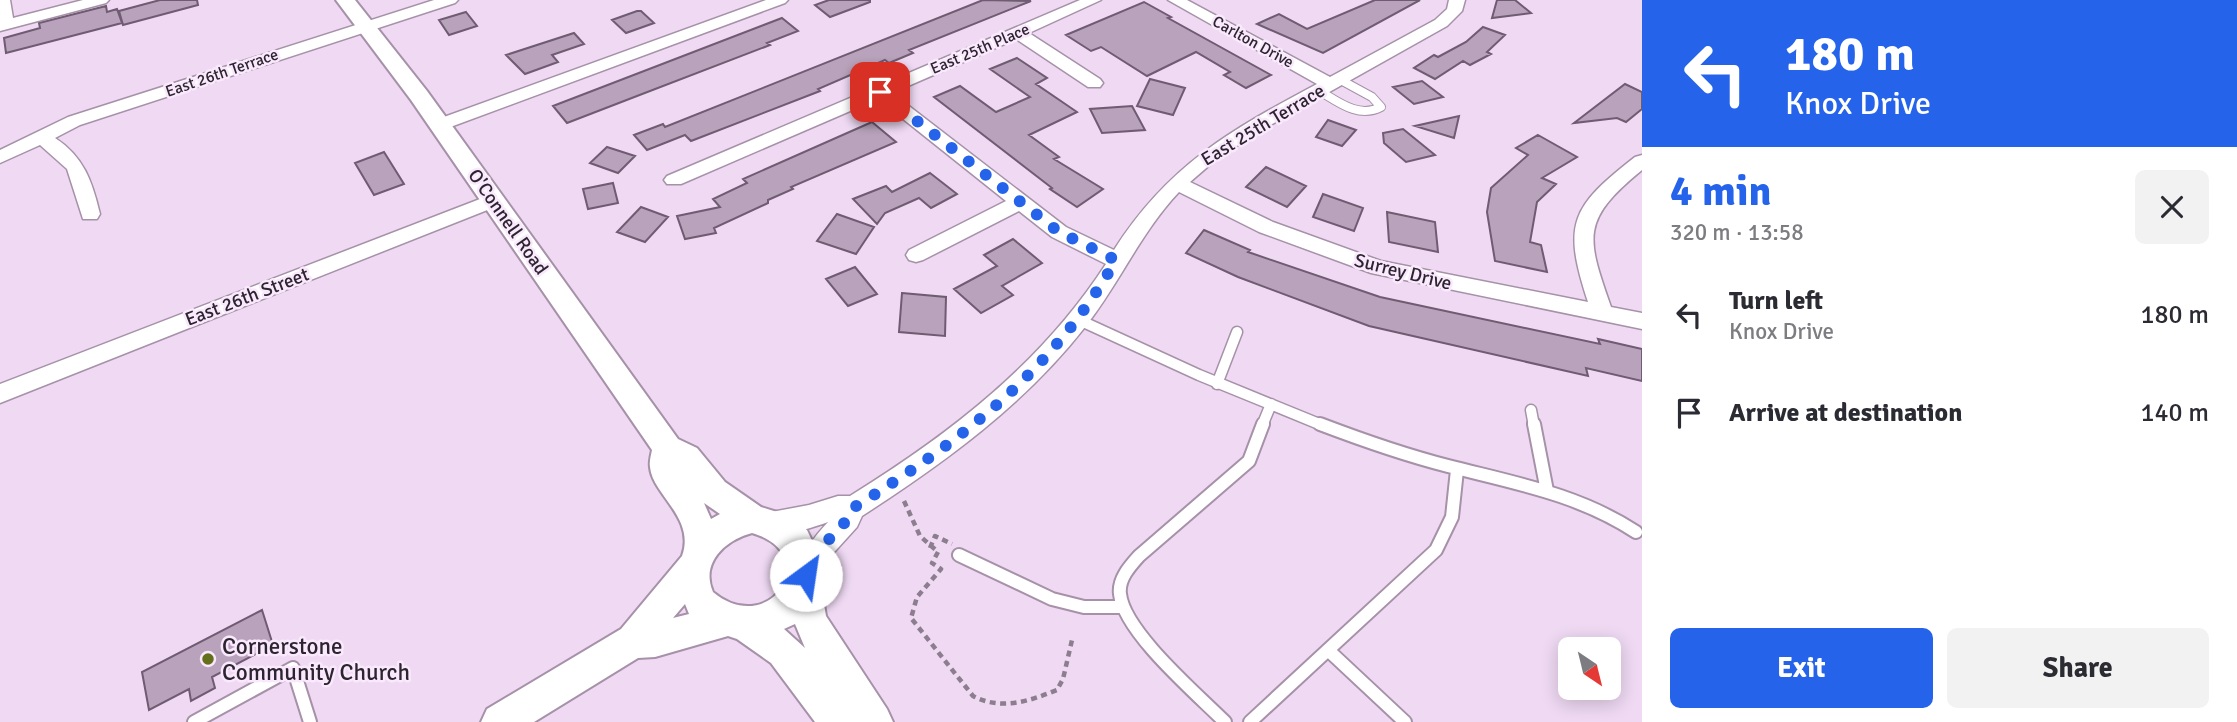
<!DOCTYPE html>
<meta charset="utf-8">
<style>
body{margin:0;font-family:Signika,sans-serif;background:#f2f2f3;color:#2b2b33;height:100vh;display:flex;flex-direction:column;font-size:26px;white-space:nowrap}
*{box-sizing:border-box;margin:0}
p{font-size:23px;color:#7c7c81}
.icon{flex:none;width:38px;height:38px;fill:none;stroke:currentColor;stroke-width:2;stroke-linecap:round;stroke-linejoin:round}
.map{position:relative;flex:1;overflow:hidden}
.panel{display:flex;flex-direction:column;background:#fff;width:595px}
.panel>*{flex:none}
.hud{background:#2563eb;color:#fff;overflow:hidden}
.needle{width:46px;rotate:145deg}
.fabs{position:absolute;left:1558px;top:637px;display:grid;gap:14px}
.fabs a{display:grid;place-items:center;width:63px;height:63px;border-radius:10px;background:#fff;box-shadow:0 4px 18px #0003;font-size:35px}
.pin{position:absolute;display:grid;place-items:center;width:60px;height:60px;color:#fff;margin:-30px;border-radius:14px;box-shadow:0 4px 10px #0006}
.me{position:absolute;width:77px;margin:-38px;rotate:31deg;stroke-linejoin:round;filter:drop-shadow(0 0 5px #0008)}
.turn{display:flex;align-items:center;gap:24px;height:147px;padding:0 28px;font-size:32px}
.turn .icon{width:91px;height:91px;stroke-width:2.5}
.turn b{display:block;font-size:49px;line-height:60px}
.round{display:grid;place-items:center;flex:none;width:74px;height:74px;border-radius:10px;background:#f2f2f3}
.head{display:flex;align-items:center;justify-content:space-between;height:119px;padding:0 28px}
h1{font-size:42px;font-weight:800;line-height:52px;color:#2563eb}
.primary-button{display:flex;gap:14px;margin-top:auto;padding:14px 28px}
.primary-button a{flex:1;height:80px;border-radius:10px;background:#2563eb;color:#fff;font-size:28px;font-weight:800;line-height:80px;text-align:center}
.primary-button a+a{background:#f2f2f3;color:#2b2b33}
ul{padding:0;list-style:none}
li{display:flex;align-items:center;gap:21px;height:98px;padding:0 28px}
li div{flex:1}
li b{display:block;font-size:26px}
li em{font-style:normal}
main{display:flex;flex:1;min-height:0}
.map>svg:first-child{display:block}
</style>
<main>
<div class="map">
<svg width="1642" height="722" viewBox="0 0 1642 722">
<rect width="100%" height="100%" fill="#efd9f3"/>
<!-- building -->
<path fill="#b9a3bc" stroke="#6f5b72" stroke-width="2" d="M160,0H197L198,5L123,25L119,11Z
M829,0H870V2L830,17L815,5Z
M983,0L1031,1L909,50L913,53L889,63L885,60L818,89L820,91L691,141L685,135L647,150L634,135L663,124L665,127Z
M1375,0H1420L1323,53L1257,24L1279,14L1307,29Z
M1497,0H1515L1531,13L1492,18Z
M1144,2L1171,17L1168,18L1271,75L1246,88L1224,75L1230,72L1196,52L1147,76L1101,47L1091,51L1066,35Z
M106,6L107,12L117,9L122,23L6,53L4,38L40,28L39,23Z
M637,11H641L654,23L626,33L612,20Z
M466,12L477,26L449,35L439,20Z
M782,18L798,31L767,43L770,45L637,96L567,123L553,106Z
M1483,27L1505,35L1487,52L1491,54L1470,65L1463,61L1435,79L1414,68L1434,55L1438,57L1466,42Z
M574,33L584,44L552,55L558,62L525,74L506,55Z
M1017,58L1047,78L1036,84L1077,112L1029,135L1059,157L1054,159L1103,189L1077,207L1050,189L1052,188L934,97L960,86L996,112L1030,97L990,69Z
M1150,79L1185,88L1173,115L1137,106Z
M1422,81L1443,97L1414,104L1393,87Z
M1625,84L1642,92V109L1626,122L1617,118L1574,123Z
M1132,106L1145,130L1102,133L1090,109Z
M1459,116L1454,138L1415,126Z
M1328,120L1356,130L1342,146L1316,137Z
M872,122L896,142L791,187L793,189L768,200V203L714,228L716,233L685,239L677,216L720,207L713,199L747,183L743,179Z
M1403,129L1435,155L1406,162L1384,143L1383,133Z
M1538,135L1577,157L1542,178L1556,184L1537,202L1530,242L1541,245L1547,272L1495,261L1487,212L1491,188L1528,155L1516,148Z
M607,147L635,156L618,173L590,163Z
M384,152L404,184L374,195L355,163Z
M1266,167L1306,186L1287,207L1246,187Z
M930,173L957,194L931,208L919,198L885,213L877,224L853,199L886,186L892,192Z
M613,183L618,203L588,209L583,189Z
M1323,194L1363,208L1354,231L1313,217Z
M641,207L668,217L645,242L617,232Z
M1387,212L1435,222L1438,252L1389,242Z
M837,214L874,227L856,254L817,241Z
M1204,230L1250,250L1248,252L1380,297L1600,344L1598,339L1642,349V381L1586,368L1588,376L1369,326L1238,277L1186,253Z
M1013,239L1042,263L1002,286L1013,295L981,313L954,289L997,266L984,255Z
M855,267L877,294L848,306L826,279Z
M902,293L946,297L945,336L899,332Z
M262,610L273,645L212,677L215,688L191,701L189,689L149,710L142,672Z"/>
<g fill="none" stroke-linecap="round" stroke-linejoin="round">
<defs>
<path id="service-far2" d="M1318,90C1337,101 1358,119 1381,107L1372,97L1339,79"/>
<path id="service-far1" d="M1079,320L1199,375L1324,426
M1217,384L1237,332
M1531,410L1534,426
M1262,426L1271,404"/>
<path id="service" d="M1320,424C1362,440 1405,455 1448,466C1514,483 1578,494 1636,532
M1534,424L1547,491
M959,555L1052,599L1084,607H1123
M1328,650L1405,722
M194,722L293,668L310,722
M1225,722C1197,694 1124,632 1120,594C1118,579 1130,566 1139,556L1249,461L1263,424
M1250,722L1436,550L1452,517L1457,470"/>
<path id="minor" d="M0,0H10L13,18L83,0H109L106,3L0,31Z
M434,0H458L455,3L80,125L55,138C84,157 92,181 100,214L97,219H83L67,169L40,145L0,163V150L68,117Z
M766,0H788L785,3L445,129L439,130L430,125L433,121Z
M1080,0H1101L1029,33L1100,79L1103,83L1100,87H1088L1016,39L892,93L1066,227L1114,250C1168,165 1231,130 1317,84L1168,0H1187L1330,77L1435,20L1447,9L1449,0H1465L1462,11L1447,26L1256,133L1212,163L1190,182L1273,222L1381,261L1588,302C1562,223 1571,207 1635,157L1642,155V170C1581,220 1586,236 1611,307L1642,313V329L1371,273L1259,232L1179,192C1141,232 1119,284 1085,327C1024,405 945,462 862,516L857,527L828,559L816,584L806,588L796,584L792,575C802,554 813,538 828,522C809,529 781,538 761,530L757,522L761,514L809,505L838,496H850C950,434 1041,364 1106,264L1052,237L1019,211L923,260L916,262L909,260L906,255L909,250L1006,201L878,99L681,184H667L664,180L667,176Z
M493,194L500,195L503,200L500,205L0,403V384Z"/>
<path id="tertiary" d="M336,0H355L427,91L678,439L697,448L725,482L761,507L790,516L807,530L820,558V580L826,616L887,709L893,722H815L771,663L737,639L728,636L655,657L638,658L534,722H481L487,709L621,629L682,556C696,518 652,494 650,467C649,462 651,455 652,450L411,100ZM704,503L720,514L711,519ZM752,533C826,555 769,639 713,592C700,562 726,540 752,533ZM685,604L689,614L673,618ZM795,624L805,648L784,629Z"/>
</defs>
<!-- service-far2 casing -->
<use href="#service-far2" stroke="#a691a9" stroke-width="10"/>
<!-- service-far1 casing -->
<use href="#service-far1" stroke="#a691a9" stroke-width="13"/>
<!-- service casing -->
<use href="#service" stroke="#a691a9" stroke-width="16"/>
<!-- minor casing -->
<use href="#minor" stroke="#a691a9" stroke-width="3"/>
<!-- tertiary casing -->
<use href="#tertiary" stroke="#a691a9" stroke-width="4"/>
<!-- path -->
<path stroke="#8c7d8f" stroke-width="4.5" stroke-dasharray="6 4.5" stroke-linecap="butt" d="M904,501L920,536L938,552
M930,548L935,536L952,544
M938,552L932,563L941,569L917,597L911,618L973,696C1002,711 1029,701 1057,690L1063,679L1072,640
M832,590L841,560"/>
<!-- service-far2 -->
<use href="#service-far2" stroke="#fff" stroke-width="8"/>
<!-- service-far1 -->
<use href="#service-far1" stroke="#fff" stroke-width="10"/>
<!-- service -->
<use href="#service" stroke="#fff" stroke-width="12"/>
<!-- minor -->
<use href="#minor" fill="#fff" fill-rule="evenodd"/>
<!-- tertiary -->
<use href="#tertiary" fill="#fff" fill-rule="evenodd"/>
</g>
<g fill="none" stroke-linecap="round" stroke-linejoin="round">
<!-- route -->
<path stroke="#2563eb" stroke-width="12" stroke-dasharray="0 21.6" d="M806,575L819,550L848,519L853,508C962,440 1051,373 1116,260L1059,232L880,92"/>
</g>
<!-- markers -->
<circle fill="#63701b" stroke="#fae8fd" stroke-width="2.5" cx="208" cy="659" r="7"/>
<g text-anchor="middle" dominant-baseline="central" stroke-width="5" stroke-linejoin="round" paint-order="stroke">
<!-- far-street labels -->
<g font-size="16" fill="#2c242e" stroke="#fae8fd">
<text transform="translate(1253 42) rotate(29)">Carlton Drive</text>
<text transform="translate(980 49) rotate(-23)">East 25th Place</text>
<text transform="translate(222 73) rotate(-19)">East 26th Terrace</text>
</g>
<!-- street labels -->
<g font-size="19" fill="#2c242e" stroke="#fae8fd">
<text transform="translate(1263 125) rotate(-31)">East 25th Terrace</text>
<text transform="translate(508 222) rotate(55)">O'Connell Road</text>
<text transform="translate(1403 272) rotate(14)">Surrey Drive</text>
<text transform="translate(247 297) rotate(-21)">East 26th Street</text>
</g>
<!-- near-poi labels -->
<g font-size="23" fill="#2c242e" stroke="#fae8fd" text-anchor="start">
<text x="222" y="646">Cornerstone<tspan x="222" dy="26">Community Church</tspan></text>
</g>
</g>
</svg>
<div class="fabs">
<a><svg class="needle" viewBox="-14 -14 28 28"><path d="M0-13l5 13h-10z" fill="#e53935"/><path d="M0 13l5-13h-10z" fill="#7c7c81"/></svg></a>
</div>
<div class="pin" style="left:880px;top:92px;background:#d93025"><svg class="icon" aria-label="arrive" viewBox="0 0 24 24"><path d="M6 21V4h12l-3 4 3 4H6"/></svg></div>
<svg class="me" style="left:806px;top:575px" viewBox="-20 -20 40 40"><circle r="19" fill="#fff"/><path d="M0-13L10 11 0 6-10 11z" fill="#2563eb"/></svg>
</div>
<section class="panel">
<div class="hud">
<div class="turn"><svg class="icon" aria-label="left" viewBox="0 0 24 24"><path d="M17 20v-9H6M10 6l-5 5 5 5"/></svg><div><b>180 m</b>Knox Drive</div></div>
</div>
<div class="head"><div><h1>4 min</h1><p>320 m · 13:58</p></div><a class="round"><svg class="icon" aria-label="close" viewBox="0 0 24 24"><path d="M6 6l12 12M18 6L6 18"/></svg></a></div>
<ul>
<li><svg class="icon" aria-label="left" viewBox="0 0 24 24"><path d="M17 20v-9H6M10 6l-5 5 5 5"/></svg><div><b>Turn left</b><p>Knox Drive</p></div><em>180 m</em></li>
<li><svg class="icon" aria-label="arrive" viewBox="0 0 24 24"><path d="M6 21V4h12l-3 4 3 4H6"/></svg><div><b>Arrive at destination</b></div><em>140 m</em></li>
</ul>
<div class="primary-button"><a>Exit</a><a>Share</a></div>
</section>
</main>
